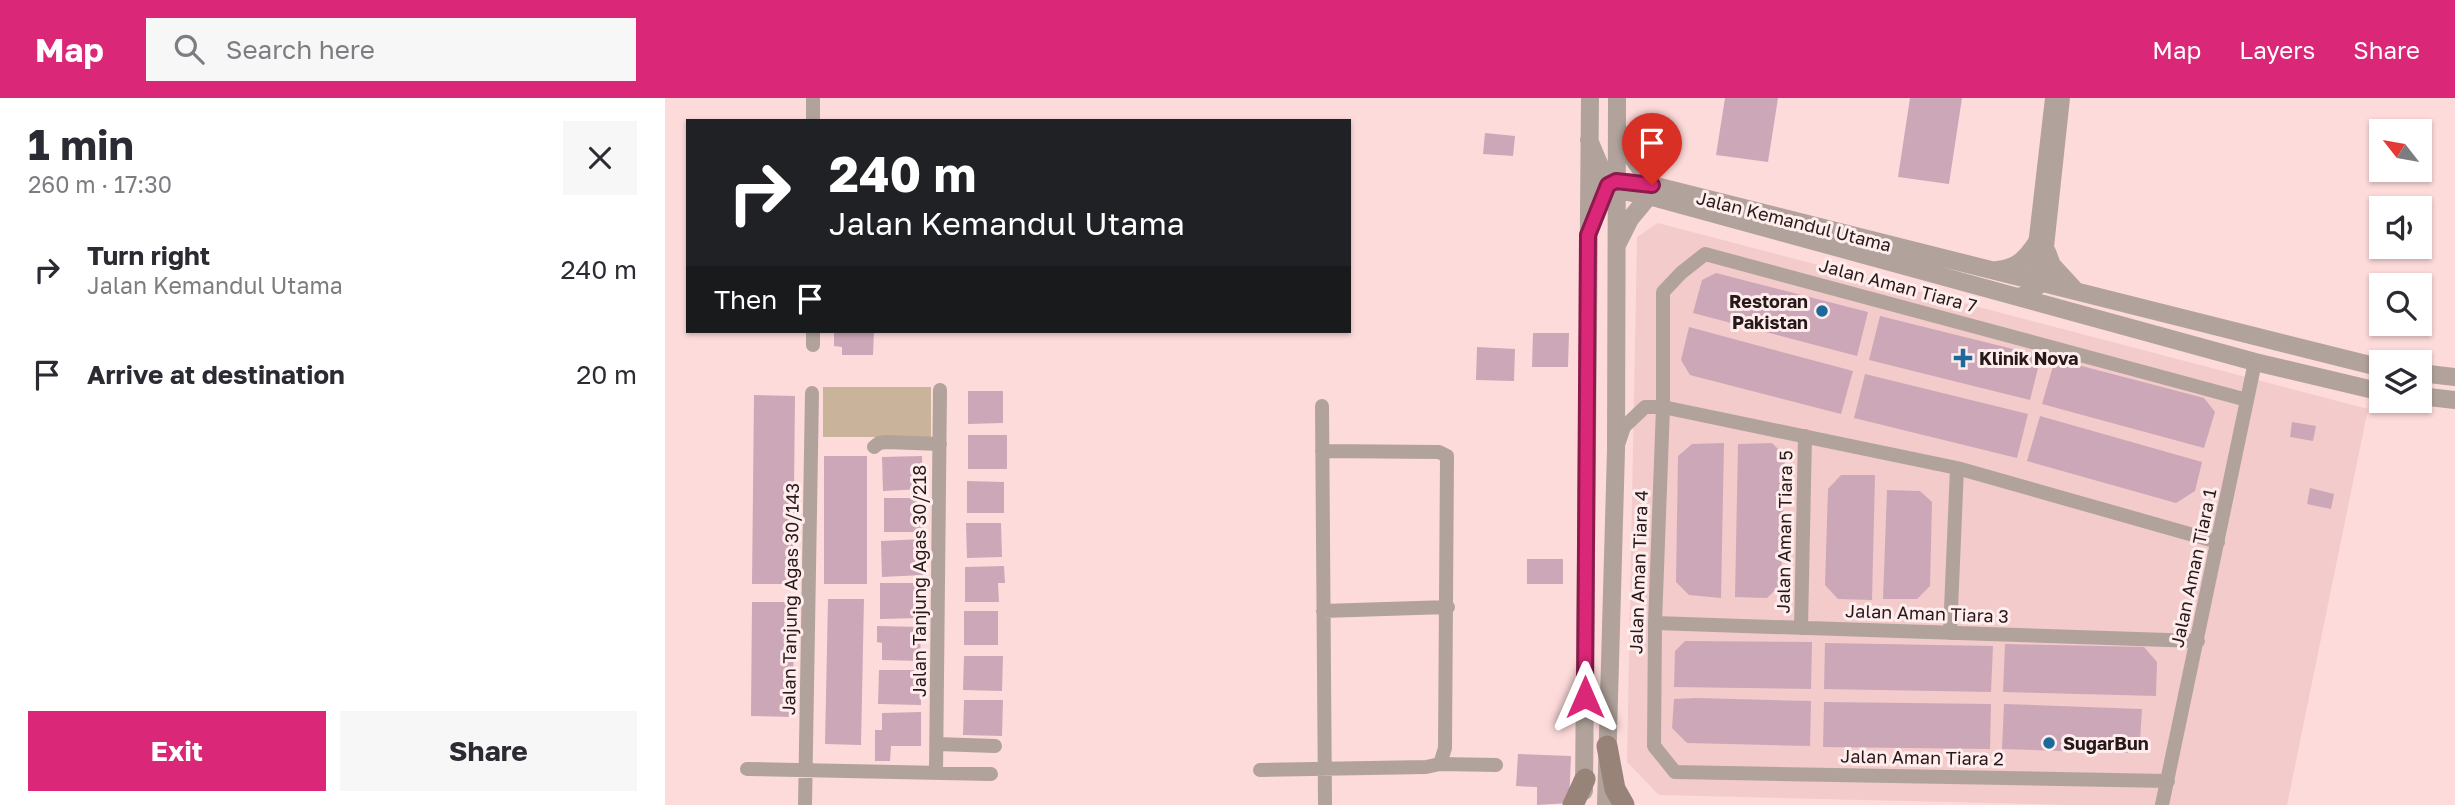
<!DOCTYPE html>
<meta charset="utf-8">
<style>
body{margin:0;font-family:"Golos Text",sans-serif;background:#f7f7f7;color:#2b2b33;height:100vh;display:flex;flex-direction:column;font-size:26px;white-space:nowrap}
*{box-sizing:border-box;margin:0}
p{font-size:23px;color:#7c7c81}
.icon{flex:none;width:38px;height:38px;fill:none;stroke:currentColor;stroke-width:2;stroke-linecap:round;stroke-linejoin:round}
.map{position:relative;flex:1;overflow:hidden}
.sheet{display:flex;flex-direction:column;background:#fff;width:665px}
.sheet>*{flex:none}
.hud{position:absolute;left:21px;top:21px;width:665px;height:214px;border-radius:0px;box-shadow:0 2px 5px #0004;background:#202124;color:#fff;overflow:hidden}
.needle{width:46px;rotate:301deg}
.fabs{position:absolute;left:1704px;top:21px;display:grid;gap:14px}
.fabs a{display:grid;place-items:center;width:63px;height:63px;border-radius:0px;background:#fff;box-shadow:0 2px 5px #0004;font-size:35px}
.pin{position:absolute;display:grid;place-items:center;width:60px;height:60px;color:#fff;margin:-72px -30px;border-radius:50% 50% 50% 0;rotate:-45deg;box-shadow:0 0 7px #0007}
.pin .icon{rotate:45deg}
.me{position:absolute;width:77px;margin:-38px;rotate:0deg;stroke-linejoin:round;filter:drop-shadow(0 0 5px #0008)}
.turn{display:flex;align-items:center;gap:24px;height:147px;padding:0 28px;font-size:32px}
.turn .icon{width:91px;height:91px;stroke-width:2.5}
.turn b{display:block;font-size:49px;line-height:60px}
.then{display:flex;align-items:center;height:66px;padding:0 28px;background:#0003;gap:14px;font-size:26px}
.round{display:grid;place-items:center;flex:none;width:74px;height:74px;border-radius:0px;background:#f7f7f7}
.summary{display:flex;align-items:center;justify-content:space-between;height:119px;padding:0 28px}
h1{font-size:42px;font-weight:700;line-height:52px}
.button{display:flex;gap:14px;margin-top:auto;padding:14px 28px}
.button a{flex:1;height:80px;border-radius:0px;background:#db2777;color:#fff;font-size:28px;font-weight:700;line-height:80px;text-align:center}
.button a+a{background:#f7f7f7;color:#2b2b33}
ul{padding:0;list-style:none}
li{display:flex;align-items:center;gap:21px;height:105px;padding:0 28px}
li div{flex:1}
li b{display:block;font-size:26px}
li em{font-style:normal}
header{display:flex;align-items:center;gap:42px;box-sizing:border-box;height:98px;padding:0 35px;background:#db2777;color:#fff}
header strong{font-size:33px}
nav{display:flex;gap:38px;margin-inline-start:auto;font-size:24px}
.search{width:490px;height:63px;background:#f7f7f7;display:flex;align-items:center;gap:18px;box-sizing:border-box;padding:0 24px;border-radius:0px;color:#7c7c81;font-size:26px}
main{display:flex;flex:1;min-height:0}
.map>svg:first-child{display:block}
</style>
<header>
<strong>Map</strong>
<div class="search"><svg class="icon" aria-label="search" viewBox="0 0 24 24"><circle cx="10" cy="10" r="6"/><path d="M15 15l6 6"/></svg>Search here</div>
<nav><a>Map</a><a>Layers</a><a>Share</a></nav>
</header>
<main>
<section class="sheet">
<div class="summary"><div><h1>1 min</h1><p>260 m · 17:30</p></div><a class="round"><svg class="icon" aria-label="close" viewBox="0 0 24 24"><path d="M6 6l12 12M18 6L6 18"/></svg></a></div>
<ul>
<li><svg class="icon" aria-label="right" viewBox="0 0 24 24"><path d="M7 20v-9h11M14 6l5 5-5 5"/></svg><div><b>Turn right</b><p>Jalan Kemandul Utama</p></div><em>240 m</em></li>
<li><svg class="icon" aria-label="arrive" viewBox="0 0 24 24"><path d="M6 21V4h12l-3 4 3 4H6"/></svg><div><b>Arrive at destination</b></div><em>20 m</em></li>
</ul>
<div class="button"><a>Exit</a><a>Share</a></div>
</section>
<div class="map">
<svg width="1790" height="707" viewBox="0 0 1790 707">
<rect width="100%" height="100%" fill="#fedbdb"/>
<!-- built -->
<path fill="#f3cbcb" d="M993,125L1703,311L1622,707H1406L994,697L962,664L972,139Z"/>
<!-- green -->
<path fill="#c9b49b" d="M158,289H266V339H158Z"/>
<!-- building -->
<path fill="#cca7b7" d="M1060,0H1113L1103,64L1051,57Z
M1245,0H1297L1284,86L1233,79Z
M820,35L850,38L848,58L818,56Z
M1051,175L1203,214L1192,258L1028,215L1037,182Z
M1215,218L1376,258L1365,302L1204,262Z
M1024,229L1188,273L1176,316L1025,277L1016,262Z
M169,233H209L208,257H177V249L169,248Z
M868,235H904L903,269H867Z
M812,249L850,251L849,283L811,282Z
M1390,261L1539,300L1550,314L1539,350L1377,306Z
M1200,276L1363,316L1352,360L1189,320Z
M303,293H338V325L303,326Z
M89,297L130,298L128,486H87Z
M1375,318L1537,364L1530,393L1511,405L1362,363Z
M1627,324L1651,328L1648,343L1625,339Z
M303,337H342V371H303Z
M1059,345L1056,500L1024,497L1011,484L1013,358L1027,346Z
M1107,345L1120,358L1116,486L1102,500L1070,499L1073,346Z
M159,358H202V486H159Z
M257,358L258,391L218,393L217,359Z
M1176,377H1210L1207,502L1173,501L1160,487L1163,391Z
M302,383L339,384V415H302Z
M1645,390L1669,396L1666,411L1642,406Z
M1222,392L1255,393L1267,404L1265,488L1252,501H1218Z
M219,400H259V434H219Z
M301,425H336L337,459L302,460Z
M257,441L258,477L217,479L216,443Z
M862,461H898V486H862Z
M339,468L340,485H333L334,504H300V469Z
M215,485H255L256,520L215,521Z
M163,501H199L196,647L160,646Z
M87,504H129L128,619L86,618Z
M299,513H333V547H299Z
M212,528L256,529L255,563L217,562V545L212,544Z
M1020,543L1147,544L1146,591L1009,589L1010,553Z
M1160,545L1328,548L1326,594L1159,591Z
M1340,546L1479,549L1492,564L1491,598L1338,594Z
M299,558H338L337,593L298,592Z
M214,572H256V607L213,606Z
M1031,600L1146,603L1145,648L1022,645L1007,630L1009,601Z
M299,602H338L337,638L298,637Z
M1159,604L1326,606L1325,651L1158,649Z
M1339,606L1477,611L1475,643L1462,655L1337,651Z
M256,614V648H226L225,663H210V632H217V615Z
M853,656L906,658L904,705L872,707V689L851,688Z"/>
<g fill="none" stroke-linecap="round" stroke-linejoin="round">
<!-- minor -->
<path stroke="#b1a39c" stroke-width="14" d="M148,23V0
M1369,189L1366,182L1387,0
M1349,198L1371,192L1378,186L1398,0
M148,233V247
M657,308L660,707
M954,344L959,329L980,309H998L1292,370L1553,444
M209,349L214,345L221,344L275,346
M657,353L774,354L782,358L780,650L775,666
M658,513L783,509
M990,525L1533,543
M1136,530L1140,338
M1285,535L1292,370
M272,646L330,648
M82,671L326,676
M595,672L761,669L775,666L831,667
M271,675L275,292
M1503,683L1010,674L989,648L990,525L998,309V194L1016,175L1040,156L1582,302
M140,707L147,295
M1497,707L1590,264"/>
<!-- tertiary -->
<path stroke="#b1a39c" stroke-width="18" d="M953,32L965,56L987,87
M924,42L943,87L951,92L984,98L1590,264L1717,294
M923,137L943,87L951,83L987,87L1717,270
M953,145L965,121L984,98
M1382,154L1387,167L1411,193
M1332,172C1352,170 1361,161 1372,144
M1755,275L1790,279
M1755,298L1790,302
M919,693L925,0
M941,707L951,352L952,0"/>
<!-- secondary -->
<path stroke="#988379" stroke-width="21" d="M942,648L950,691L959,707
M908,707L920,681"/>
</g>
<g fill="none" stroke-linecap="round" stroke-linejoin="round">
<defs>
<path id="route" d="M920,599L923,137L943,87L951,83L987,87"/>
</defs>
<!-- route casing -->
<use href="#route" stroke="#8e194d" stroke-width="18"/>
<!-- route -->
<use href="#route" stroke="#db2777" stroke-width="12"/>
</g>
<!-- markers -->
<g fill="#1c699b" stroke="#ffeded" stroke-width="2.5">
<circle cx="1157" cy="213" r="7"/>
<path d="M1294.5 249.5h7v7h7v7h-7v7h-7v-7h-7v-7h7z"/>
<circle cx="1384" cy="645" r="7"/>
</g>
<g text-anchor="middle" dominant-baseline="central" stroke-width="6" stroke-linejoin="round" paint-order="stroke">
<!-- street labels -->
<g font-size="18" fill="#271819" stroke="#ffeded">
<text transform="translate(1129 123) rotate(14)">Jalan Kemandul Utama</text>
<text transform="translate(1233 187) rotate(15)">Jalan Aman Tiara 7</text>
<text transform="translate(1119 434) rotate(-89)">Jalan Aman Tiara 5</text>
<text transform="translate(1528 470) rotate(-78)">Jalan Aman Tiara 1</text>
<text transform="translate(973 474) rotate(-88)">Jalan Aman Tiara 4</text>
<text transform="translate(254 483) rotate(-90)">Jalan Tanjung Agas 30/218</text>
<text transform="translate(125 501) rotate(-89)">Jalan Tanjung Agas 30/143</text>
<text transform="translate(1262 515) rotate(2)">Jalan Aman Tiara 3</text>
<text transform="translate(1257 659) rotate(1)">Jalan Aman Tiara 2</text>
</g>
<!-- poi labels -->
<g font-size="18" font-weight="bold" fill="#271819" stroke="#ffeded" text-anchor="start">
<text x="1143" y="203" text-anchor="end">Restoran<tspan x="1143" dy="21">Pakistan</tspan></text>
<text x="1314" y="260">Klinik Nova</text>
<text x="1398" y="645">SugarBun</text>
</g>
</g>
</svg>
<div class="fabs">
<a><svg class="needle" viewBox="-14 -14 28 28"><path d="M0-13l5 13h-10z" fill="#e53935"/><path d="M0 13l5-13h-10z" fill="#7c7c81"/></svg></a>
<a><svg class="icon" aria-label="sound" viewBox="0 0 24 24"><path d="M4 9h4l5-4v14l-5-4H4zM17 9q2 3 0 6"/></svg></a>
<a><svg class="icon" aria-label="search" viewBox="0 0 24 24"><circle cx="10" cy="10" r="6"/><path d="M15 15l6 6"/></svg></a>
<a><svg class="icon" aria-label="layers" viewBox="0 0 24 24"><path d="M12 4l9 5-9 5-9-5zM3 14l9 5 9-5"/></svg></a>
</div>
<div class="pin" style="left:987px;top:87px;background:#d93025"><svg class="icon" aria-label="arrive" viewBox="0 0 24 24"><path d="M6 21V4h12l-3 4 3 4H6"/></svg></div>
<svg class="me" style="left:920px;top:599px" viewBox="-20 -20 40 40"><path d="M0-17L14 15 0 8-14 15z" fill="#db2777" stroke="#fff" stroke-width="4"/></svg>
<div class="hud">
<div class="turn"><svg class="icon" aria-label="right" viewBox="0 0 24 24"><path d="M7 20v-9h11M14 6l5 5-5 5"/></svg><div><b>240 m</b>Jalan Kemandul Utama</div></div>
<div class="then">Then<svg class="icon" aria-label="arrive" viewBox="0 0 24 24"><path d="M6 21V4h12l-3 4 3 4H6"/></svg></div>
</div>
</div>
</main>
